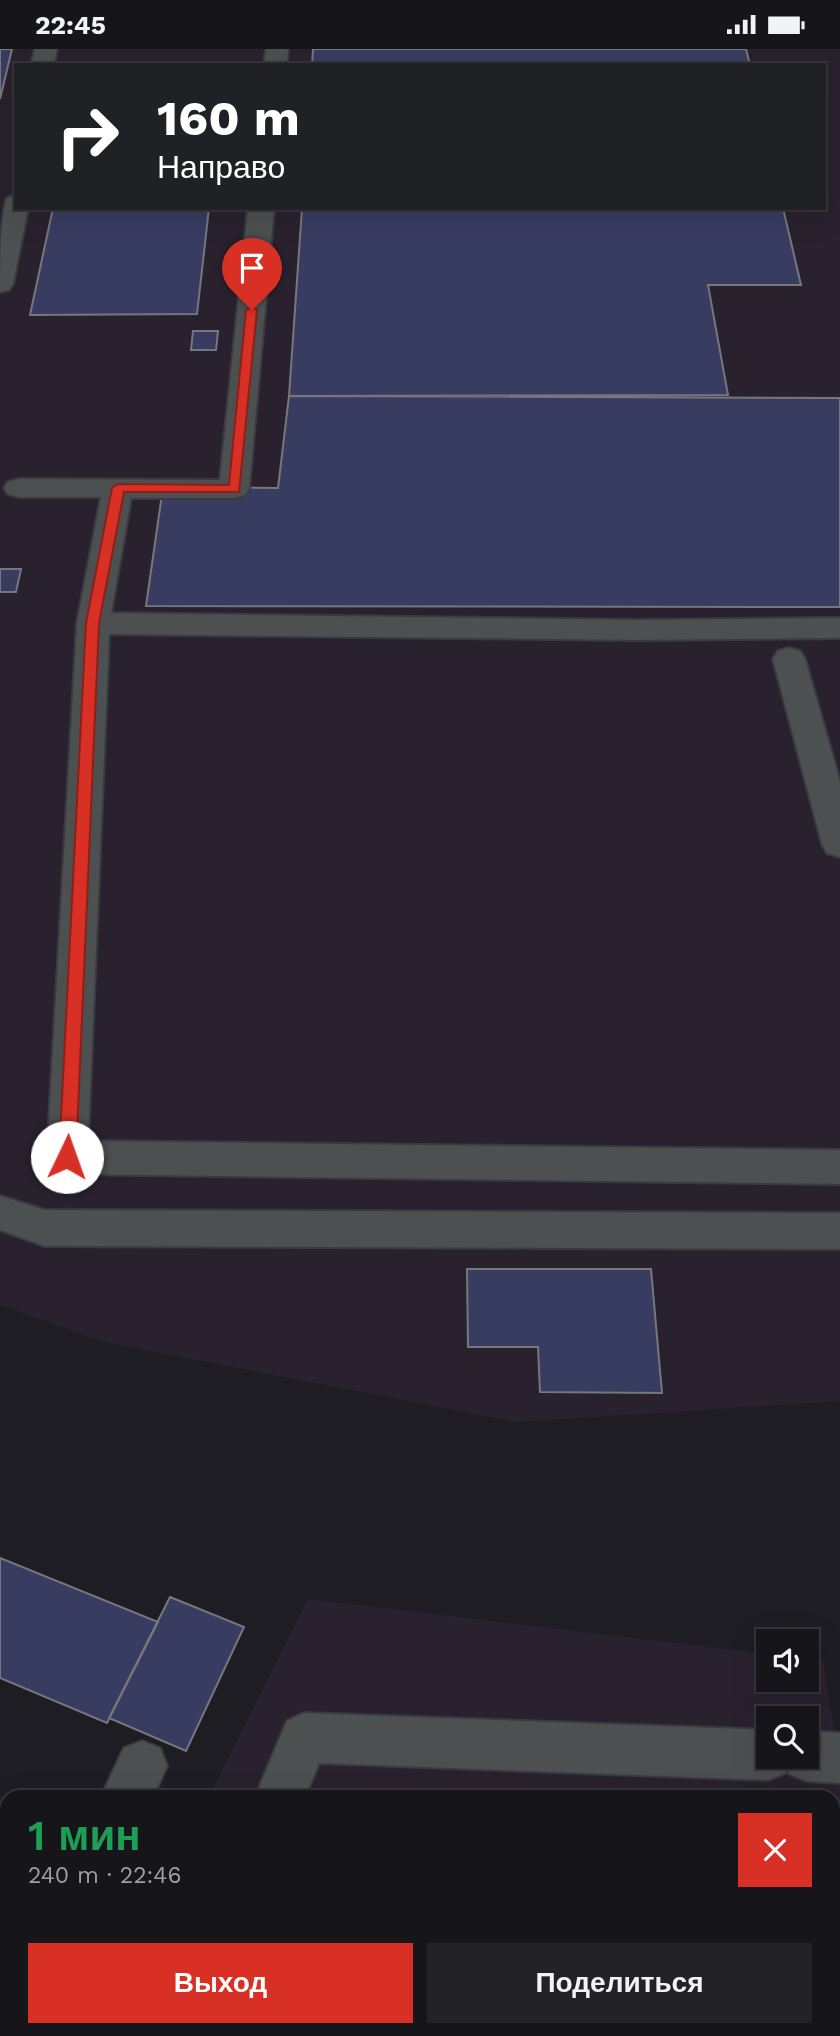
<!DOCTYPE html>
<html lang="ru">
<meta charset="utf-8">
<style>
body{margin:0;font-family:"Work Sans",sans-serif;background:#232327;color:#f1f3f6;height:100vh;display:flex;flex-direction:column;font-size:26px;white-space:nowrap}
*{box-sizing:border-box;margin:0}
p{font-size:23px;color:#9e9fa2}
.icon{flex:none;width:38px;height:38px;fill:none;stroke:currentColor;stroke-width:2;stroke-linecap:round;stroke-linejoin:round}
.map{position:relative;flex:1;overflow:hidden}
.panel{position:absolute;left:0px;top:1741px;width:840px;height:247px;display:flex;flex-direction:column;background:#16161a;border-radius:21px 21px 0 0;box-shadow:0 7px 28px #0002,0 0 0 2px #353539}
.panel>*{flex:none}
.banner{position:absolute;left:14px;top:14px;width:812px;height:147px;border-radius:0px;box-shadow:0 7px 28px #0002,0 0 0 2px #353539;background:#202124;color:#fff;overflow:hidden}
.fabs{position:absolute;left:756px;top:1580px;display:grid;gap:14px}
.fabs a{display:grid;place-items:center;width:63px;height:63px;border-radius:0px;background:#16161a;box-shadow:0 7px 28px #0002,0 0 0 2px #353539;font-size:35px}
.pin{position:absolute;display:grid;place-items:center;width:60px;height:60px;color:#fff;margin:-72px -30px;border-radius:50% 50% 50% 0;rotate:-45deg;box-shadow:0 0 7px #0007}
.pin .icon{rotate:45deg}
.me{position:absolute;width:77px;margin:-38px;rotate:3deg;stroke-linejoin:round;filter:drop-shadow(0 0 5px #0008)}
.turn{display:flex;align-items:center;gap:24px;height:147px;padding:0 28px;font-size:32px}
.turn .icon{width:91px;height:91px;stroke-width:2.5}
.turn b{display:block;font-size:49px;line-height:60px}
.round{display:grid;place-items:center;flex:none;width:74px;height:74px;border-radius:0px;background:#232327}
.summary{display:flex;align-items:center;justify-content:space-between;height:119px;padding:0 28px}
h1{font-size:42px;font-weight:600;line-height:52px;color:#1e9e55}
.primary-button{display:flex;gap:14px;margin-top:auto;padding:14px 28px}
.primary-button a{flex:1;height:80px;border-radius:0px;background:#d93025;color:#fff;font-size:28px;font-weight:600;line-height:80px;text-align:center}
.primary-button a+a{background:#232327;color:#f1f3f6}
.status{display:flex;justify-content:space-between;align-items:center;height:49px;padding:0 35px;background:#16161a;direction:ltr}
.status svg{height:19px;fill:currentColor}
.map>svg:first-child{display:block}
</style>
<div class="status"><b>22:45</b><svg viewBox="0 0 49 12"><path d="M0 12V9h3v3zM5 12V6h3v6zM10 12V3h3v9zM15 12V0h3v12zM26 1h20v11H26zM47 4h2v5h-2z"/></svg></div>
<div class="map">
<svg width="840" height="1987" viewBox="0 0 840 1987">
<rect width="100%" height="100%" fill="#1d1d23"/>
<!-- industrial -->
<path fill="#2a212f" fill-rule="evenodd" d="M0,0H840V1352L516,1373L104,1293L0,1256ZM16,16H824V159H16Z
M308,1550L768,1605V1631H807V1609L823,1611L840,1720V1987H128L117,1981H833V1748H209ZM768,1670H807V1708H768Z"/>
<!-- building -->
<path fill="#383c61" stroke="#76777d" stroke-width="2" d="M0,0H12L0,50Z
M313,0H746L750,16H312Z
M53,159H209L197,265L30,266Z
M302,159H783L801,236H708L728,346L289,347Z
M193,282H218L216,301H191Z
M289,347L840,349V558L146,557L163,438L278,439Z
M0,520H21L16,543H0Z
M467,1220H651L662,1344L540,1343L538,1298H468Z
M0,1509L158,1573L107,1674L0,1629Z
M170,1548L244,1578L186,1702L109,1669Z
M833,1891L840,1937V1987H337V1981H833Z"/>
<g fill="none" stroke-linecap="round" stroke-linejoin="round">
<defs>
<path id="minor" d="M35,0H57L54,16H31Z
M266,0H288L287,16H264Z
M16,146V159H28L13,235L9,241L0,243C0,219 0,168 7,149Z
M248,159H274L249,440L245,446L234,449H131L111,564L637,571L840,569V589L637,591L109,585L88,1092L840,1101V1135L67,1125L53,1120L47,1108L77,574L101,448H19L8,445L4,439L8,433L19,430L220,431Z
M789,599L800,602L805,610L840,733V808L827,804L822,795L773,610L778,602Z
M0,1147L45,1161L840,1164V1200L45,1197L0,1181Z
M304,1664L768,1681V1708H807V1682L840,1684V1734L807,1732L789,1725L787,1719L786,1724L768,1731L319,1714L305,1748H255L287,1672Z
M142,1692L160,1699L167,1717L153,1748H101L124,1699Z
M7,1884V1942L0,1945V1887Z"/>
</defs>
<!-- minor casing -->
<use href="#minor" stroke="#3a3b40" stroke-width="4"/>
<!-- minor -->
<use href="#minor" fill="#4d5050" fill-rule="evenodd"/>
</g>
<!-- route -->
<path fill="#d93025" stroke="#8d1f18" stroke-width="2" d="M252,258L257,261L239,443H124L99,574L76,1108L73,1113H61L59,1108L86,574L112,439L118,435L229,436L246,261Z"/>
</svg>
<div class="fabs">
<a><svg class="icon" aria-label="sound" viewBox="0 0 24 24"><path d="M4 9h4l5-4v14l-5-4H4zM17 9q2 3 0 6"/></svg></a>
<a><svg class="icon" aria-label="search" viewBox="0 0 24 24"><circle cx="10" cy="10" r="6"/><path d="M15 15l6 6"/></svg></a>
</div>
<div class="pin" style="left:252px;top:261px;background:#d93025"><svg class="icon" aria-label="arrive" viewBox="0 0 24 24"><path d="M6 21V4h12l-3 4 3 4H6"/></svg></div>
<svg class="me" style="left:67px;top:1108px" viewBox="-20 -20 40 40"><circle r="19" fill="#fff"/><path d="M0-13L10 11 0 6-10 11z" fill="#d93025"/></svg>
<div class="banner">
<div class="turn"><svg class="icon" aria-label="right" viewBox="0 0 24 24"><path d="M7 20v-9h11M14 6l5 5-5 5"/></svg><div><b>160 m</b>Направо</div></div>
</div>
<section class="panel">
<div class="summary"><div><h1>1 мин</h1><p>240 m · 22:46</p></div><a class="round" style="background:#d93025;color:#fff"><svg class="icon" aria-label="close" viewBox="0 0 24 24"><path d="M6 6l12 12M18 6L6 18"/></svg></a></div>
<div class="primary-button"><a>Выход</a><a>Поделиться</a></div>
</section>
</div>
